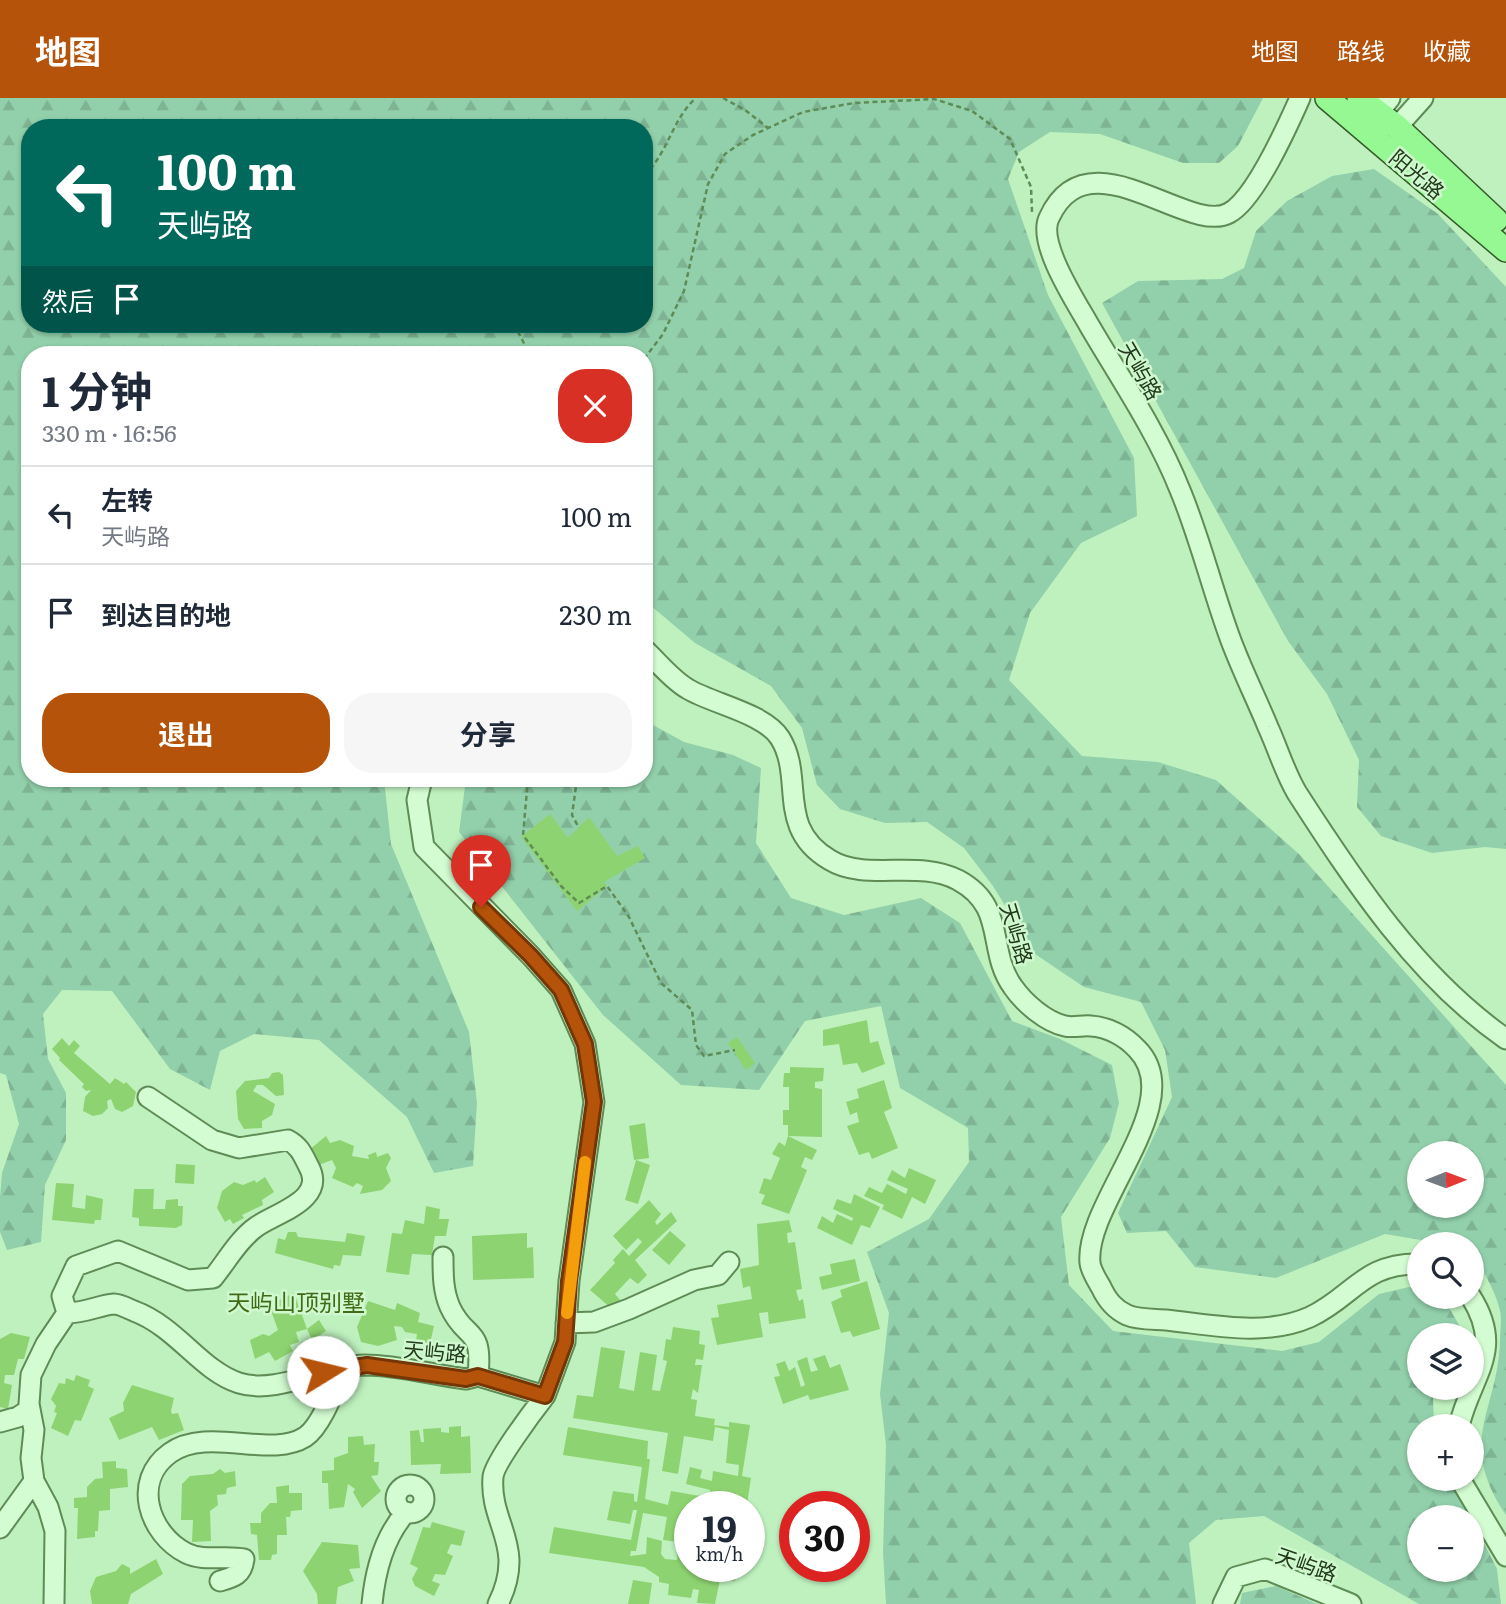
<!DOCTYPE html>
<html lang="zh">
<meta charset="utf-8">
<style>
body{margin:0;font-family:Literata,"Noto Sans SC",serif;background:#f6f6f7;color:#1f2937;height:100vh;display:flex;flex-direction:column;font-size:26px;white-space:nowrap}
*{box-sizing:border-box;margin:0}
p{font-size:23px;color:#747a83}
.icon{flex:none;width:38px;height:38px;fill:none;stroke:currentColor;stroke-width:2;stroke-linecap:round;stroke-linejoin:round}
.map{position:relative;flex:1;overflow:hidden}
.panel{position:absolute;left:21px;top:248px;width:632px;height:441px;display:flex;flex-direction:column;background:#fff;border-radius:28px;box-shadow:0 2px 5px #0004}
.panel>*{flex:none}
.top-card{position:absolute;left:21px;top:21px;width:632px;height:214px;border-radius:28px;box-shadow:0 2px 5px #0004;background:#00695c;color:#fff;overflow:hidden}
.needle{width:46px;rotate:89deg}
.buttons{position:absolute;left:1407px;top:1043px;display:grid;gap:14px}
.buttons a{display:grid;place-items:center;width:77px;height:77px;border-radius:50%;background:#fff;box-shadow:0 2px 5px #0004;font-size:35px}
.speed{position:absolute;left:674px;top:1393px;display:flex;gap:14px;font-size:35px;font-weight:700;text-align:center}
.speed>*{display:grid;place-content:center;width:91px;height:91px;border-radius:50%;background:#fff;box-shadow:0 2px 5px #0004;line-height:1}
.speed small{font-size:18px;font-weight:400}
.speed .limit{border:10px solid #d22;background:#fff;color:#111}
.pin{position:absolute;display:grid;place-items:center;width:60px;height:60px;color:#fff;margin:-72px -30px;border-radius:50% 50% 50% 0;rotate:-45deg;box-shadow:0 0 7px #0007}
.pin .icon{rotate:45deg}
.me{position:absolute;width:77px;margin:-38px;rotate:81deg;stroke-linejoin:round;filter:drop-shadow(0 0 5px #0008)}
.turn{display:flex;align-items:center;gap:24px;height:147px;padding:0 21px;font-size:32px}
.turn .icon{width:91px;height:91px;stroke-width:2.5}
.turn b{display:block;font-size:49px;line-height:60px}
.then{display:flex;align-items:center;height:66px;padding:0 21px;background:#0003;gap:14px;font-size:26px}
.round{display:grid;place-items:center;flex:none;width:74px;height:74px;border-radius:28px;background:#f6f6f7}
.headline{display:flex;align-items:center;justify-content:space-between;height:119px;padding:0 21px}
h1{font-size:42px;font-weight:700;line-height:52px}
.action{display:flex;gap:14px;margin-top:auto;padding:14px 21px}
.action a{flex:1;height:80px;border-radius:28px;background:#b45309;color:#fff;font-size:28px;font-weight:700;line-height:80px;text-align:center}
.action a+a{background:#f6f6f7;color:#1f2937}
ul{padding:0;list-style:none}
li{display:flex;align-items:center;gap:21px;height:98px;padding:0 21px;border-top:2px solid #e0e1e3}
li div{flex:1}
li b{display:block;font-size:26px}
li em{font-style:normal}
header{display:flex;align-items:center;gap:42px;box-sizing:border-box;height:98px;padding:0 35px;background:#b45309;color:#fff}
header strong{font-size:33px}
nav{display:flex;gap:38px;margin-inline-start:auto;font-size:24px}
.map>svg:first-child{display:block}
</style>
<header>
<strong>地图</strong>
<nav><a>地图</a><a>路线</a><a>收藏</a></nav>
</header>
<div class="map">
<svg width="1506" height="1506" viewBox="0 0 1506 1506">
<defs>
<pattern id="forest-firs" width="22" height="20" patternUnits="userSpaceOnUse" patternTransform="scale(1.75)"><rect width="22" height="20" fill="#92d0ab"/><path d="M5 1l3.5 6h-7zM16 11l3.5 6h-7z" fill="#7eb393"/></pattern>
</defs>
<rect width="100%" height="100%" fill="#bff1bf"/>
<!-- forest -->
<path fill="url(#forest-firs)" fill-rule="evenodd" d="M0,0H1263L1238,48L1219,65H1183L1100,36L1050,34L1019,54L1008,81L1048,197L1134,360L1137,418L1081,445L1030,515L1009,582L1082,658L1158,664L1216,682L1300,757L1506,987V1417C1455,1341 1499,1314 1500,1240C1500,1232 1502,1221 1500,1213C1496,1194 1484,1176 1476,1158L1472,1156V1146H1445L1385,1136L1276,1180L1195,1169L1166,1133L1127,1135L1118,1115L1172,999L1165,952L1141,904L1084,889L1035,856L993,788L964,750L927,724L885,725L840,711L817,687L802,630L771,588L695,545L644,502V257H30V681H384L391,746L469,934L477,1005L473,1068L434,1075L407,1019L319,942L254,936L220,953L210,992L170,971L112,893L62,892L43,916L48,961L66,995V1042L45,1087L41,1144L7,1152L0,1134V1099L2,1075L19,1026L6,977L0,975ZM30,30H644V226H30ZM1419,1055H1472V1108H1419Z
M1374,71L1438,116L1506,189V751L1485,749L1432,755L1381,738L1357,709L1359,662L1327,596L1288,543L1102,205L1138,183L1222,181L1244,170L1256,133L1287,103L1332,78Z
M644,622L684,644L733,657L761,670L756,745L791,800L844,817L921,800L960,825L1012,923L1060,941L1112,967L1119,1005L1110,1040L1061,1119L1069,1187L1113,1233L1282,1253L1319,1244L1379,1196L1409,1189L1419,1193V1199L1445,1203L1465,1237H1419V1290H1443L1433,1299L1434,1328H1419V1381H1451L1471,1419H1419V1472H1472V1421L1497,1471L1501,1506H1419L1264,1418L1216,1422L1189,1445L1196,1506H886L883,1454L886,1347L880,1296L889,1215L867,1154L929,1121L969,1064L968,1030L900,990L881,908L805,923L759,992L681,987L603,917L459,734L466,681H644Z
M1276,1488L1317,1506H1240L1242,1495Z"/>
<!-- building -->
<path fill="#8ed371" fill-rule="evenodd" d="M550,716L568,740L589,719L617,758L638,748L645,760L604,784L607,788L577,813L521,739Z
M867,922L870,945L878,943L885,966L862,975L857,965L843,967L839,946L823,948V932Z
M737,939L755,965L746,972L728,945Z
M62,940L69,948L74,942L80,948L74,955L110,986L115,980L124,986L126,984L136,994L133,1008L122,1014L115,1011L111,1001L107,1003L108,1010L102,1016L93,1018L83,1013L85,999L91,992L86,993L82,989L84,986L59,962L60,960L52,951Z
M790,969L824,970L823,983L815,984V990L822,991V1039L788,1038V1027H783V1012H789V989H783L784,975H790Z
M279,974L283,977L284,997L276,998L263,987H257L253,993L275,1006L272,1017L262,1023V1030L244,1031L238,1021L236,993L245,983L269,980L272,975Z
M884,982L892,1010L884,1014L898,1050L872,1061L869,1054L859,1057L847,1028L859,1024L857,1014L850,1017L846,1004L859,1000L857,991Z
M645,1025L649,1060L634,1062L629,1028Z
M326,1038L330,1045L340,1042L354,1048L352,1058L369,1061L368,1057L376,1054L377,1059L388,1055L391,1060L386,1070L391,1083L382,1092L360,1096L363,1088L357,1085L353,1089L332,1080L336,1070L332,1062L316,1068L309,1052Z
M788,1038L817,1052L812,1062L805,1059L801,1069L807,1072L789,1116L761,1106L765,1097L759,1095L764,1080L771,1082L780,1060L772,1056L779,1044L785,1048Z
M636,1062L650,1067L638,1106L625,1102Z
M176,1066L195,1067L194,1086L175,1085Z
M909,1070L936,1082L925,1106L912,1099L902,1121L882,1111L884,1107L864,1098L869,1089L882,1095L887,1086L906,1096L908,1091L887,1082L892,1072L905,1080Z
M265,1079L274,1094L262,1102L263,1107L242,1117L244,1120L233,1126L230,1121L225,1124L217,1110L222,1093L234,1084L243,1087L255,1082L256,1085Z
M56,1085L74,1086L72,1109L85,1111L86,1097L103,1101L101,1122H95L94,1126L52,1122Z
M134,1091H154L153,1111H165L166,1102L178,1101V1108H183L182,1127L176,1130L139,1128V1120L132,1119Z
M854,1096L880,1109L870,1130L861,1127L852,1147L817,1130L822,1118L833,1125L837,1116L852,1123L853,1120L833,1111L837,1101L851,1106Z
M649,1102L661,1116L655,1124L657,1127L671,1114L677,1123L635,1162L647,1177L638,1186L630,1180L615,1196L621,1203L612,1211L590,1192L615,1165L613,1162L623,1151L629,1158L642,1144L638,1140L626,1152L613,1138Z
M426,1108L440,1111L439,1121H449L446,1138H435L432,1157L412,1156L409,1177L386,1174L392,1135L402,1136L405,1122L424,1126Z
M789,1122L792,1134L787,1135L788,1145L795,1144L802,1191L796,1192L799,1203L803,1201L806,1220L769,1226L768,1214L759,1215L763,1239L717,1247L711,1220L719,1219L717,1207L752,1201L750,1188L743,1190L740,1171L759,1167L757,1126Z
M670,1133L686,1147L669,1167L652,1152Z
M288,1134H296L298,1139L345,1144L347,1135L365,1138L361,1158L343,1157L340,1168L334,1167L333,1171L275,1155L278,1140L285,1142Z
M527,1135V1150L533,1149L534,1180L473,1182L472,1138Z
M855,1161L860,1183L822,1192L819,1179L832,1176L830,1166Z
M867,1183L880,1231L853,1239L850,1233L841,1235L831,1204L842,1199L840,1192Z
M294,1195L307,1231L296,1234L299,1244L290,1247L293,1253L275,1263L269,1254L255,1261L250,1242L263,1236L269,1238L278,1232L269,1207Z
M368,1203L395,1212L397,1205L420,1215L418,1224L434,1228L429,1250L415,1249L417,1236L405,1234L402,1229L394,1228L397,1242L378,1248L361,1244L357,1229Z
M319,1222L326,1233L312,1242L307,1231Z
M673,1229L700,1233L699,1246L705,1247L703,1262L696,1261L695,1267H702L698,1295L693,1291L691,1301L697,1302L695,1318L715,1321L714,1327L729,1329V1324L750,1327L742,1378L751,1380L747,1406L710,1400V1392L686,1386L690,1369L702,1372L700,1380L712,1383L713,1373L738,1378L739,1367L726,1365L729,1332L715,1329L713,1343L684,1338L678,1376L662,1373L668,1335L573,1320L577,1297L593,1299L601,1249L625,1253L619,1290L634,1293L640,1254L657,1257L652,1292L660,1293L667,1263L663,1262L666,1241L671,1242Z
M11,1235L30,1239L24,1261H18L14,1277H5L4,1285L12,1287L8,1311L0,1309V1241Z
M825,1257L830,1270L840,1266L849,1292L810,1302L808,1297L783,1306L774,1279L780,1278L776,1266L785,1263L789,1273L795,1269L801,1289L805,1287L797,1263L807,1259L811,1274L818,1272L813,1261Z
M76,1277L90,1282L88,1288L94,1291L81,1323L75,1322L68,1338L51,1330L57,1315L54,1314L56,1308L51,1301L59,1285L65,1286L66,1280L74,1283Z
M132,1287L174,1300L171,1313L172,1316L178,1315L184,1332L159,1342L152,1329L119,1342L109,1320L124,1313L123,1305Z
M461,1328V1339L470,1338L471,1375L440,1376L441,1366L411,1367L410,1333L419,1332L421,1344H424L423,1331L441,1330V1334L449,1335V1329Z
M568,1329L648,1343L647,1361H650L645,1401L668,1407L671,1393L706,1399L704,1409H690V1468H739L735,1483L720,1481L715,1506L697,1505L699,1492L693,1491L691,1500L668,1497L669,1486L659,1484V1479L644,1469L549,1455L554,1429L631,1442L637,1412H633L630,1426L607,1422L613,1393L634,1396V1403L637,1404L642,1369L563,1357ZM643,1415L667,1419L663,1442L678,1444L677,1462L665,1461L661,1456L662,1443L647,1439L646,1456L630,1458L631,1453H636Z
M363,1338L364,1347L375,1346L374,1364H379L378,1377L371,1378L381,1393L362,1410L353,1394L355,1391L348,1386L344,1409L329,1411L328,1385H322V1373L334,1372V1360L348,1355V1339Z
M116,1363V1370L127,1371L128,1389L110,1391V1412L99,1413L98,1433H95V1439L77,1441L78,1410H74V1400L87,1399V1389L95,1381L103,1380L102,1364Z
M220,1371L225,1375L235,1373L236,1388L227,1390L226,1396L217,1397L218,1407L210,1413L211,1443L192,1444L193,1422H181L182,1386L190,1378L213,1376Z
M289,1387V1395H302V1412L291,1413L290,1419H286L287,1437H277V1456L272,1457L271,1462H259L257,1437L251,1436L250,1425H261V1415L270,1405H277L276,1389Z
M432,1424L465,1433L461,1448L451,1446L447,1455L453,1458L445,1477L435,1476L432,1483L440,1486L434,1498L415,1488L412,1481L418,1470L410,1466L423,1429L430,1430Z
M322,1444L358,1447L360,1470L349,1471L354,1483L338,1489L336,1506H318L317,1496L303,1473Z
M156,1461L163,1476L131,1496L128,1506H92L90,1493L96,1479L116,1473L122,1466L130,1470V1476Z
M633,1482L652,1485L649,1506H628Z"/>
<g fill="none" stroke-linecap="round" stroke-linejoin="round">
<defs>
<path id="minor" d="M1300,0C1288,27 1255,101 1229,115C1188,138 1088,34 1049,120C1037,145 1076,204 1089,227C1120,280 1157,334 1180,392C1200,440 1212,491 1230,540C1241,570 1256,600 1268,629C1278,651 1285,675 1297,695C1355,785 1417,879 1506,941
M1378,15L1390,0
M1397,29L1423,0
M644,551C658,564 672,582 688,591C713,606 764,615 780,640C805,680 775,730 830,762C866,784 918,761 958,782C1008,809 986,852 1013,889C1024,905 1046,924 1065,928C1073,930 1083,927 1091,928C1108,929 1125,938 1137,951C1190,1004 1084,1105 1090,1165C1091,1173 1097,1182 1101,1189C1107,1202 1114,1211 1127,1217C1138,1222 1155,1221 1166,1222C1213,1227 1265,1239 1310,1219C1353,1199 1363,1165 1419,1166
M443,1159C443,1177 443,1193 450,1209C466,1244 483,1227 478,1278
M67,1215L62,1198L76,1168L118,1153L188,1182L213,1180C226,1164 239,1141 256,1129C277,1114 328,1102 308,1067C302,1055 299,1048 288,1042L239,1050L212,1042L148,999
M566,1225L594,1224L629,1211L694,1182L718,1177L729,1164
M0,1324L18,1319L30,1311
M1459,1328C1471,1277 1505,1253 1471,1199
M1460,1381L1506,1458
M396 1401a14 14 0 1 1 28 0a14 14 0 1 1-28 0Z
M0,1430L34,1383
M220,1483C234,1479 242,1477 244,1461C225,1457 204,1464 186,1455C149,1436 131,1383 170,1355C208,1328 270,1361 305,1339C322,1328 336,1287 344,1269
M54,1506L55,1433L48,1409L34,1383L31,1360L34,1332L29,1306L31,1277L46,1246L67,1215C85,1215 100,1207 114,1206C120,1206 129,1211 134,1213C177,1229 201,1273 239,1285C276,1297 326,1268 365,1267C398,1267 433,1277 466,1281L478,1278L545,1298L565,1244L569,1183L594,1004L585,946L561,892L531,858L424,749L417,702L422,681
M372,1506C375,1474 384,1439 406,1414
M498,1506C527,1447 489,1427 493,1379C494,1365 534,1312 545,1298
M1223,1506L1236,1479L1265,1471L1351,1506"/>
<path id="major" d="M1327,0L1506,152
M1359,0L1397,29L1496,122"/>
</defs>
<!-- minor casing -->
<use href="#minor" stroke="#5f8b55" stroke-width="23"/>
<!-- major casing -->
<use href="#major" stroke="#36592a" stroke-width="26"/>
<!-- path -->
<path stroke="#5f8b55" stroke-width="2.5" stroke-dasharray="5 3.5" stroke-linecap="butt" d="M723,0L745,12L768,30
M644,77C668,56 672,21 696,0
M514,226L530,257
M644,261L663,236L684,193L708,86L725,56L753,37L803,14L854,5L934,1L972,13L1010,41L1031,89L1032,114
M528,681L523,737L561,788L579,805L607,788L629,819L661,885L692,912L696,947L704,958L735,952
M577,681L572,717L579,730"/>
<!-- minor -->
<use href="#minor" stroke="#d3fcd2" stroke-width="19"/>
<!-- major -->
<use href="#major" stroke="#95f893" stroke-width="23"/>
</g>
<g fill="none" stroke-linecap="round" stroke-linejoin="round">
<defs>
<path id="route" d="M323,1274L367,1267L466,1281L478,1278L545,1298L565,1244L569,1183L594,1004L585,946L561,892L531,858L481,809"/>
</defs>
<!-- route casing -->
<use href="#route" stroke="#753606" stroke-width="18"/>
<!-- route -->
<use href="#route" stroke="#b45309" stroke-width="12"/>
<!-- slow -->
<path stroke="#f59e0b" stroke-width="12" d="M567,1215L585,1064"/>
</g>
<g text-anchor="middle" dominant-baseline="central" stroke-width="5" stroke-linejoin="round" paint-order="stroke">
<!-- street labels -->
<g font-size="21" fill="#223a1b" stroke="#cff8cf">
<text transform="translate(1418 75) rotate(40)">阳光路</text>
<text transform="translate(1142 272) rotate(60)">天屿路</text>
<text transform="translate(1018 835) rotate(73)">天屿路</text>
<text transform="translate(435 1252) rotate(5)">天屿路</text>
<text transform="translate(1307 1465) rotate(19)">天屿路</text>
</g>
<!-- neighbourhood labels -->
<g font-size="23" fill="#416a17" stroke="#cff8cf">
<text x="296" y="1203">天屿山顶别墅</text>
</g>
</g>
</svg>
<div class="buttons">
<a><svg class="needle" viewBox="-14 -14 28 28"><path d="M0-13l5 13h-10z" fill="#e53935"/><path d="M0 13l5-13h-10z" fill="#747a83"/></svg></a>
<a><svg class="icon" aria-label="search" viewBox="0 0 24 24"><circle cx="10" cy="10" r="6"/><path d="M15 15l6 6"/></svg></a>
<a><svg class="icon" aria-label="layers" viewBox="0 0 24 24"><path d="M12 4l9 5-9 5-9-5zM3 14l9 5 9-5"/></svg></a>
<a>+</a>
<a>−</a>
</div>
<div class="speed"><div>19<small>km/h</small></div><div class="limit">30</div></div>
<div class="pin" style="left:481px;top:809px;background:#d93025"><svg class="icon" aria-label="arrive" viewBox="0 0 24 24"><path d="M6 21V4h12l-3 4 3 4H6"/></svg></div>
<svg class="me" style="left:323px;top:1274px" viewBox="-20 -20 40 40"><circle r="19" fill="#fff"/><path d="M0-13L10 11 0 6-10 11z" fill="#b45309"/></svg>
<div class="top-card">
<div class="turn"><svg class="icon" aria-label="left" viewBox="0 0 24 24"><path d="M17 20v-9H6M10 6l-5 5 5 5"/></svg><div><b>100 m</b>天屿路</div></div>
<div class="then">然后<svg class="icon" aria-label="arrive" viewBox="0 0 24 24"><path d="M6 21V4h12l-3 4 3 4H6"/></svg></div>
</div>
<section class="panel">
<div class="headline"><div><h1>1 分钟</h1><p>330 m · 16:56</p></div><a class="round" style="background:#d93025;color:#fff"><svg class="icon" aria-label="close" viewBox="0 0 24 24"><path d="M6 6l12 12M18 6L6 18"/></svg></a></div>
<ul>
<li><svg class="icon" aria-label="left" viewBox="0 0 24 24"><path d="M17 20v-9H6M10 6l-5 5 5 5"/></svg><div><b>左转</b><p>天屿路</p></div><em>100 m</em></li>
<li><svg class="icon" aria-label="arrive" viewBox="0 0 24 24"><path d="M6 21V4h12l-3 4 3 4H6"/></svg><div><b>到达目的地</b></div><em>230 m</em></li>
</ul>
<div class="action"><a>退出</a><a>分享</a></div>
</section>
</div>
